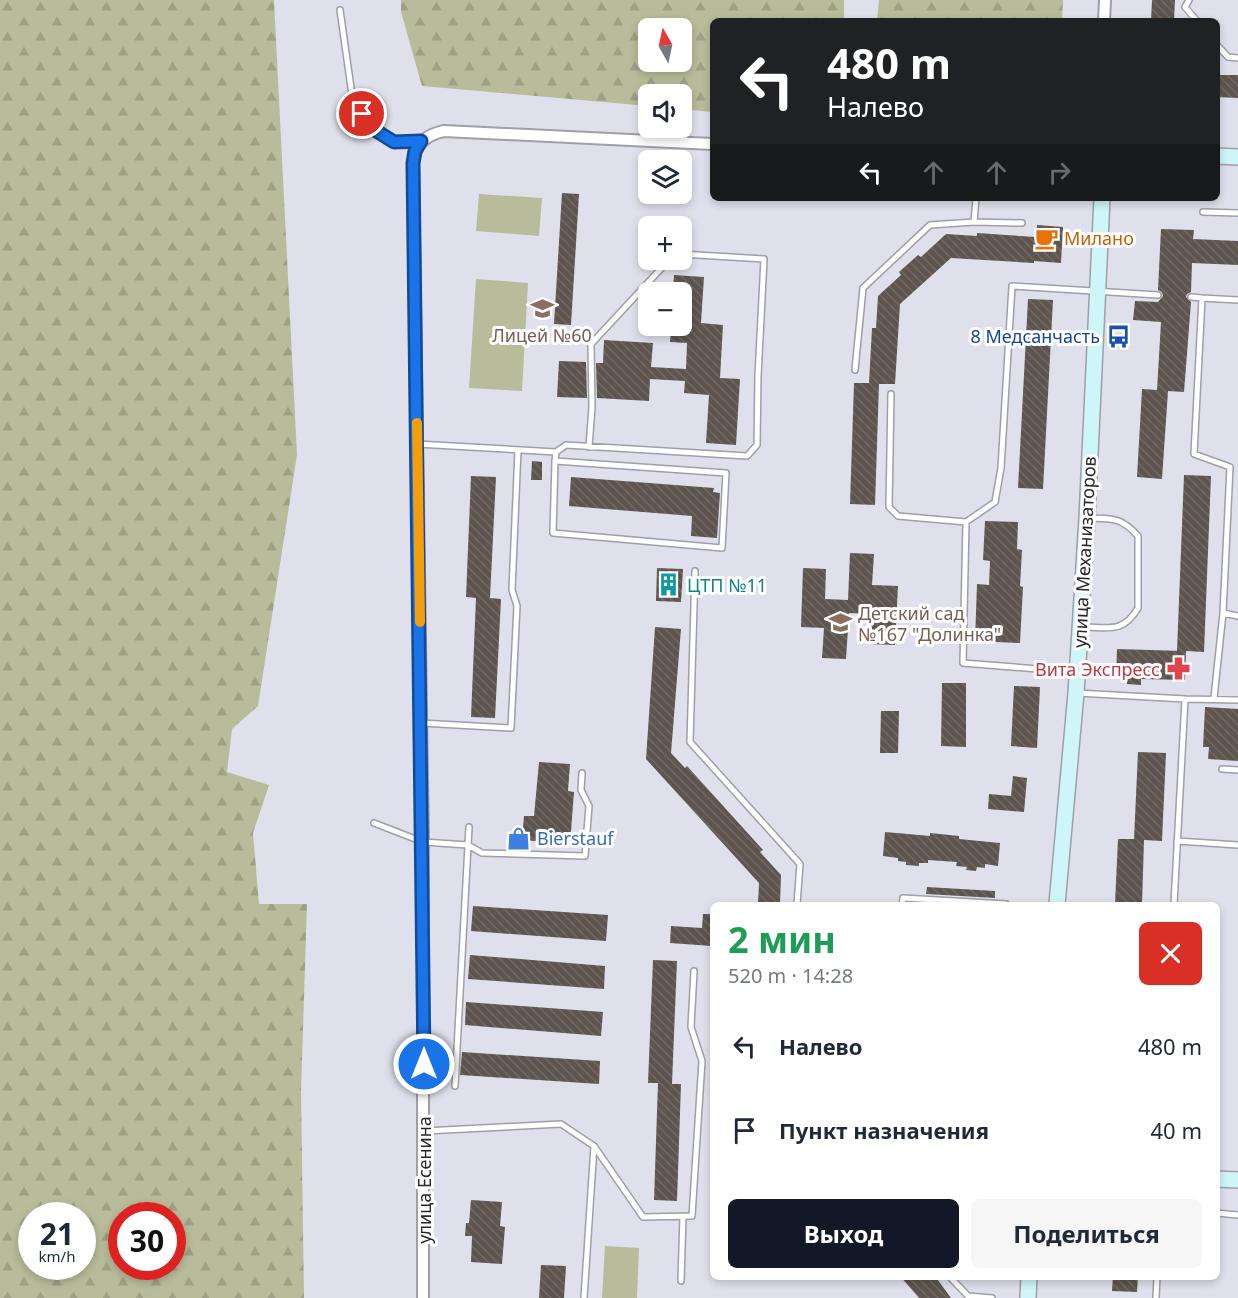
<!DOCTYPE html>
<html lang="ru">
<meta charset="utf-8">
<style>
body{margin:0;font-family:"Noto Sans",sans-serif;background:#f6f6f7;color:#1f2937;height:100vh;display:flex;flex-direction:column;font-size:22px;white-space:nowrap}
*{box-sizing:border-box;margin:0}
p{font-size:20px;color:#747a83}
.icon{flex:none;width:33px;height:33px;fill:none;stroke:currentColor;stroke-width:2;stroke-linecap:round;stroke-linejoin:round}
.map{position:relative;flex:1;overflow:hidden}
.side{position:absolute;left:710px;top:902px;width:510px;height:378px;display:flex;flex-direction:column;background:#fff;border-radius:9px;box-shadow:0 3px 9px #0003}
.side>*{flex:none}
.guide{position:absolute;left:710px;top:18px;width:510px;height:183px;border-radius:9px;box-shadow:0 3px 9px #0003;background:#202124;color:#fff;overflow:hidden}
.needle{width:39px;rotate:351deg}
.controls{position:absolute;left:638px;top:18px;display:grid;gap:12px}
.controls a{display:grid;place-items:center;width:54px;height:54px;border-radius:9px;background:#fff;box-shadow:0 3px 9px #0003;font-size:30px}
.speed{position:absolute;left:18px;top:1202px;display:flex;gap:12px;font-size:30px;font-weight:700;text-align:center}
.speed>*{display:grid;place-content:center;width:78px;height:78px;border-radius:50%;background:#fff;box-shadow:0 3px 9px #0003;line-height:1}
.speed small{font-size:15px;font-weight:400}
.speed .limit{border:9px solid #d22;background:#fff;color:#111}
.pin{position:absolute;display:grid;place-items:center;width:51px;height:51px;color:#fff;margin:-26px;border:3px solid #fff;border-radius:50%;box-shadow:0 2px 6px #0007}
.me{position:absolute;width:66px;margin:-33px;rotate:0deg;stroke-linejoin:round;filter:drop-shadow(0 0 4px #0008)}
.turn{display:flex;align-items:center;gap:21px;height:126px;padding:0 18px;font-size:27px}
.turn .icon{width:78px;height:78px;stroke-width:2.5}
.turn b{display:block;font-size:42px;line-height:51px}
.lanes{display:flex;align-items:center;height:57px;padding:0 18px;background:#0003;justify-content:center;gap:30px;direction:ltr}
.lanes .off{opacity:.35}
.round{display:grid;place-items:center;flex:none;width:63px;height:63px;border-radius:9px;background:#f6f6f7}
.overview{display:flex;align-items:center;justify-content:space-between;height:102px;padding:0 18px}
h1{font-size:36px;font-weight:700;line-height:45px;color:#1e9e55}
.cta{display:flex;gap:12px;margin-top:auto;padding:12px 18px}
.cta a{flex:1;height:69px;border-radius:9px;background:#111827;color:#fff;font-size:24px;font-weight:700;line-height:69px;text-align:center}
.cta a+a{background:#f6f6f7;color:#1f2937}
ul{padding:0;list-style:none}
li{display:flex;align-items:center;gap:18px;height:84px;padding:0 18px}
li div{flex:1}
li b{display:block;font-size:22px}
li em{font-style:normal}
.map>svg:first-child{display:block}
</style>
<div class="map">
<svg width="1238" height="1298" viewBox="0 0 1238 1298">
<defs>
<pattern id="forest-firs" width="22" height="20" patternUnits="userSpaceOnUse" patternTransform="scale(1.5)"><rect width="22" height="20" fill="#b8bc9a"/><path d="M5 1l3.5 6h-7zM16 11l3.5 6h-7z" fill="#9ea185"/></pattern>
<pattern id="building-back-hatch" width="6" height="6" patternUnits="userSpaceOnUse" patternTransform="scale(1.5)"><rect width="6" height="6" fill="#5d554e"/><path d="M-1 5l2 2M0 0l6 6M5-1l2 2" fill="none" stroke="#706a65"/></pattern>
</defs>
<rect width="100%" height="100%" fill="#e0e0ec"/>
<!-- forest -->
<path fill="url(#forest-firs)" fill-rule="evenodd" d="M0,0H274L297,455L258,706L232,729L227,772L269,785L253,833L259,904H307L301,1091L304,1298H0ZM32,1215H82V1266H32ZM122,1215H172V1266H122Z
M401,0H844V21H712V112L681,109V94H648V106L422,86L401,12ZM648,28H681V62H648Z
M879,0H1063L1062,21H877Z"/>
<!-- pitch -->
<path fill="#b8bc9a" d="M479,194L542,198L539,236L476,231Z
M476,279L528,283L522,391L469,388Z
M605,1246L639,1248L637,1298H602Z"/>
<!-- building -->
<path fill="url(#building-back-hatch)" d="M1152,0H1175L1174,21H1151Z
M1216,75H1238V98L1216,97Z
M562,193L579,194L571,325L554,324Z
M1037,225L1063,227L1061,263L1034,261V263L951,258L900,304L895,384H879L875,505L850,504L854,383H869L872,328H876L878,296L901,275L899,272L918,255L921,257L946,234L977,236V233L1036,237Z
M1161,229L1194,230L1193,239L1238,241V265L1192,263L1191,292L1187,294L1186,297L1191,302L1184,392L1168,391L1162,479L1137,477L1142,389L1157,390L1161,322L1133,320L1135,301L1158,302L1163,296L1162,292L1158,290Z
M674,275L704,277L701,323L723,325L720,378L740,379L736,445L706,443L709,395L684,393L685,381L650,379L649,401L597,398L596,363H603L604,340L653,343L651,367L686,369L687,343L670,342L671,326H681V292H673Z
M1028,299L1053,300L1043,489L1018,488Z
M559,361L586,362L587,398L557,397Z
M532,461L542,462V480H531Z
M1184,475L1211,476L1204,652L1186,651L1185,680L1141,679V685L1127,684V678H1116L1117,649L1183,651H1177Z
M471,476L496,477L490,598L501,599L495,718L471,717L476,598L466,597Z
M571,477L714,488L713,492L720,493L717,538L691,536L692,516L569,506Z
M985,521L1018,522L1017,549L1022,550L1020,586L1023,587L1020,643L975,641L977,584L989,585L990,561L983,560Z
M850,553L874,554L872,585L898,586L895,645L870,644L871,614L849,613L846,659L822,658L824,628L801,627L803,568L826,569L825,599L848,600Z
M657,568L683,569L681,602L656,601Z
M655,627L681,629L671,753L685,768L687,766L763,850L760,852L781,875L780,904H758L759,883L646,759Z
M942,683H966V747L941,746Z
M1014,686L1040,687L1037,748L1011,746Z
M1205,707L1238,709V761L1208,759L1209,747H1203Z
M881,711H899L898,753H880Z
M1138,752L1166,753L1162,841L1144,840L1142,904H1115L1118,839H1134Z
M539,762L570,764L568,791L574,792L570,844L522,840L524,816H534Z
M1013,776L1027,778L1024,812L988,809L989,794L1011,796Z
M885,832L930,836V833L959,836V839L1000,843L998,866L985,864V868L977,867L976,871L966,870L967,867L956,866L957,862L928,860V863H919V866L906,865V862L898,861V858L883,856Z
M927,887L995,891V898L926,894Z
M473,906L608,915L606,941L471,931Z
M703,914H712V946L670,943L671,926L702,928Z
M470,955L605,966L604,989L468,979Z
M653,960L677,961L672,1084H681L677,1201L654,1200L658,1083H648Z
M466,1002L603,1012L601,1036L465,1025Z
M462,1052L600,1061L599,1084L460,1075Z
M471,1200L502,1202L500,1226L505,1227L502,1264L471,1262L472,1236H465L466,1223H469Z
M541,1265L566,1266L564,1298H539Z
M900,1276H935L951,1298H919Z
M1113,1276H1138L1137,1292L1112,1291Z"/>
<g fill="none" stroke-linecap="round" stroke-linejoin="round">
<defs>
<path id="lane" d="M1189,0L1185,7L1197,21
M340,10L353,102L370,127L394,142L421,141
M1216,44L1228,57L1238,58
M1203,212L1238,213
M974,222L1022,223
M1191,297L1202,298L1194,454L1230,467L1223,613L1214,698
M1202,298L1238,300
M855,370L863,288L930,225L974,222L976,198
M891,394L889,507L898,516L966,522L995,502L1001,468L1012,286L1158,295
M417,444L556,452L555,461L726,473L722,548L553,533L555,461
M589,447L592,407L591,344L669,260
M556,452L566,445L747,456L757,445L758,376L764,259L681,254
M966,522L963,663L1076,672
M695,571L690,742L800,864L797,904
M1223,613L1238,616
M1082,627C1108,627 1123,634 1138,608V536C1120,516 1112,519 1087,518
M1077,693L1185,699L1174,904
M1185,699L1238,700
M421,723L511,728L517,606L512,590L518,450
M1222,769L1238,770
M374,823L423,842L468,845L482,853L585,856L589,806L581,790L582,773
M1177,841L1238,845
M902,904L903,898L1006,904
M455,1086L469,827
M425,1131L561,1124L594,1146L643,1217L692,1216L702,1061L691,1027L694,971
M1216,1213L1238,1215
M949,1276L968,1296L992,1298
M681,1281L683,1216
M584,1298L594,1146
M1156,1298L1157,1276"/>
<path id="street" d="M1104,21L1105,0
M423,1298V842L413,163C416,144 425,135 444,131L712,144"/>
<path id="secondary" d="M1216,156L1238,157
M1057,904L1076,693L1087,518L1102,198
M1216,1179L1238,1180
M1028,1298L1029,1276"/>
</defs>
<!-- lane casing -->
<use href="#lane" stroke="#9f9ea9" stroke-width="8"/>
<!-- street casing -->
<use href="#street" stroke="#9f9ea9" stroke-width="14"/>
<!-- secondary casing -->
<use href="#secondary" stroke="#9f9ea9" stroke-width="18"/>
<!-- lane -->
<use href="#lane" stroke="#fff" stroke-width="5"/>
<!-- street -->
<use href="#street" stroke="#fff" stroke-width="10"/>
<!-- secondary -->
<use href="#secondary" stroke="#cef6f9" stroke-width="15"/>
</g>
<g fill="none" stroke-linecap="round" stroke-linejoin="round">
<defs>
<path id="route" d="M362,114L370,127L394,142L421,141L415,151L413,163L424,1064"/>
</defs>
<!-- route casing -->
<use href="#route" stroke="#114b97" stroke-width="15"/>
<!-- route -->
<use href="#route" stroke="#1a73e8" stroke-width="10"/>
<!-- slow -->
<path stroke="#f59e0b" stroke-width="10" d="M417,423L420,622"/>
</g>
<!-- icons -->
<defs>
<symbol id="cafe-bare" viewBox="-9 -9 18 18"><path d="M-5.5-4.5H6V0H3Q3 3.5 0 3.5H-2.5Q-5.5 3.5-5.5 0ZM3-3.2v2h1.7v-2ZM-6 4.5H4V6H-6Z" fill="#e8710a" stroke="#fff" stroke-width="2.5" paint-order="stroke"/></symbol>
<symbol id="school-bare" viewBox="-9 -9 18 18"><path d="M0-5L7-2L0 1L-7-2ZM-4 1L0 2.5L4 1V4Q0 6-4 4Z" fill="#8d6e63" stroke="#fff" stroke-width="2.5" paint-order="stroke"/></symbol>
<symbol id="bus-bare" viewBox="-9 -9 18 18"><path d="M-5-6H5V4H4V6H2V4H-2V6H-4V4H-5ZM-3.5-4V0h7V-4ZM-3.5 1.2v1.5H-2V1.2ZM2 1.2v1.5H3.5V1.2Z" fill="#1a4fb4" stroke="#fff" stroke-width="2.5" paint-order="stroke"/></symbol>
<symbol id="building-bare" viewBox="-9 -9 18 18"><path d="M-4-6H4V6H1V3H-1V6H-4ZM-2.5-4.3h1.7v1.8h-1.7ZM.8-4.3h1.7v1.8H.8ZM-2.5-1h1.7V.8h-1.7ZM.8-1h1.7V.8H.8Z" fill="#0f9aa8" stroke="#fff" stroke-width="2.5" paint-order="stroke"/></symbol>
<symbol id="pharmacy-bare" viewBox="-9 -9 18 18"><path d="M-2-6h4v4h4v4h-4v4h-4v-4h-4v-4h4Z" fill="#e0444e" stroke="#fff" stroke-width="2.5" paint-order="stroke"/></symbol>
<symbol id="shop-bare" viewBox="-9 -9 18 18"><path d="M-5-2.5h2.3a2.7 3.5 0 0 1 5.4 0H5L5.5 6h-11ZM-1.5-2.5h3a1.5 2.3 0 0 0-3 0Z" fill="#3f7fe0" stroke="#fff" stroke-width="2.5" paint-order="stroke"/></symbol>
</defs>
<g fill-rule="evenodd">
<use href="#cafe-bare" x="1030" y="222" width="33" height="33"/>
<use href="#school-bare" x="526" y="292" width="33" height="33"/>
<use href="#bus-bare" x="1102" y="320" width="33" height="33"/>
<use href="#building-bare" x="652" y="568" width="33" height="33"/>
<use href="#school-bare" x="824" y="606" width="33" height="33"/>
<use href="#pharmacy-bare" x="1162" y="652" width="33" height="33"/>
<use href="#shop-bare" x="502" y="822" width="33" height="33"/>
</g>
<g text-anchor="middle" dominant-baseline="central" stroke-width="6" stroke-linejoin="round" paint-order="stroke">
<!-- food labels -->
<g font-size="18" fill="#c56008" stroke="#fff" text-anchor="start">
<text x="1064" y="238">Милано</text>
</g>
<!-- education labels -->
<g font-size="18" fill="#785e54" stroke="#fff">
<text x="542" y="335">Лицей №60</text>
<text x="858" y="613" text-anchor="start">Детский сад<tspan x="858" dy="21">№167 "Долинка"</tspan></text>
</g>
<!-- transit labels -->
<g font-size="18" fill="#164399" stroke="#fff" text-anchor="end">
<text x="1100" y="336">8 Медсанчасть</text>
</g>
<!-- street labels -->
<g font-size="18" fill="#27262b" stroke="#fff">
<text transform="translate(1084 552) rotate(-87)">улица Механизаторов</text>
<text transform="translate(424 1180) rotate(-90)">улица Есенина</text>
</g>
<!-- culture labels -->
<g font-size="18" fill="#0d838f" stroke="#fff" text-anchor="start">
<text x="687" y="585">ЦТП №11</text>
</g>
<!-- health labels -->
<g font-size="18" fill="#be3a42" stroke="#fff" text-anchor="end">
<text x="1160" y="669">Вита Экспресс</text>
</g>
<!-- shop labels -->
<g font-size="18" fill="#366cbe" stroke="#fff" text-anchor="start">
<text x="537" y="838">Bierstauf</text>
</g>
</g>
</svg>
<div class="controls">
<a><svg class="needle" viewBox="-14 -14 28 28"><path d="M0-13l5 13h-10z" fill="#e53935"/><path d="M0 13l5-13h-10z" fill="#747a83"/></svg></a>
<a><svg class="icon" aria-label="sound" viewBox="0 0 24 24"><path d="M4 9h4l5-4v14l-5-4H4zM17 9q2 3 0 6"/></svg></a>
<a><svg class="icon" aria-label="layers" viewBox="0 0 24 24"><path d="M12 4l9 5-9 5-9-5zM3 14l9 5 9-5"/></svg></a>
<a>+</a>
<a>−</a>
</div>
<div class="speed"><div>21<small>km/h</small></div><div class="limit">30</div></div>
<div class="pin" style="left:362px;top:114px;background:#d93025"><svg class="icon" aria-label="arrive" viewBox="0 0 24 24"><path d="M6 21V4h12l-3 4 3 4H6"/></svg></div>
<svg class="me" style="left:424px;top:1064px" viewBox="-20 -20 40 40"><circle r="17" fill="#1a73e8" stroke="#fff" stroke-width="3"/><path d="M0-11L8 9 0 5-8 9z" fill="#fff"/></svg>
<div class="guide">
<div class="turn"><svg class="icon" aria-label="left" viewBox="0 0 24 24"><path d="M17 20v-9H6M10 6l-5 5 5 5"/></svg><div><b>480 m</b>Налево</div></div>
<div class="lanes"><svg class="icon" aria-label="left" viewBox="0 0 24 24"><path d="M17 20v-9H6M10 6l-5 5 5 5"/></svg><svg class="icon off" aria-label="ahead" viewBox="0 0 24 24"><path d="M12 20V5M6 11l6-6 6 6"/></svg><svg class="icon off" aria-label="ahead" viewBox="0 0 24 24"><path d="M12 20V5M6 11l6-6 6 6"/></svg><svg class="icon off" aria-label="right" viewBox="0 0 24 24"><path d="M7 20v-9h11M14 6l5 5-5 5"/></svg></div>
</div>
<section class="side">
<div class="overview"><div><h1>2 мин</h1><p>520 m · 14:28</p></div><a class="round" style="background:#d93025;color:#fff"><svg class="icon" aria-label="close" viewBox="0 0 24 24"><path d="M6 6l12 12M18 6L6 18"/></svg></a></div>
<ul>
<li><svg class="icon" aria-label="left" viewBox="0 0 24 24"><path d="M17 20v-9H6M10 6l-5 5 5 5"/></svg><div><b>Налево</b></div><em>480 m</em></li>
<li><svg class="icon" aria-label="arrive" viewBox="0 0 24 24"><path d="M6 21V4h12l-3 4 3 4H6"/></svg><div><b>Пункт назначения</b></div><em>40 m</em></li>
</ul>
<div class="cta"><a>Выход</a><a>Поделиться</a></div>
</section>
</div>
